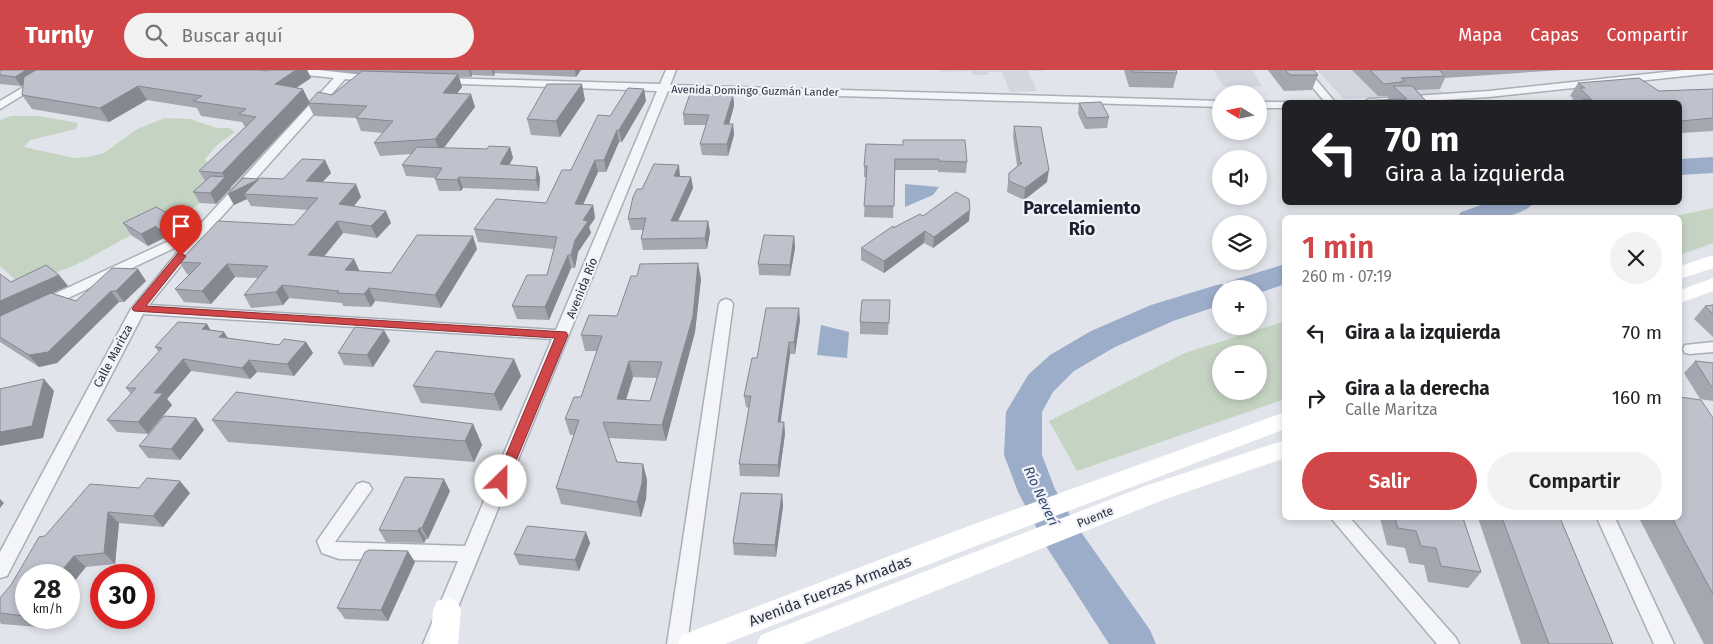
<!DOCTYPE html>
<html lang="es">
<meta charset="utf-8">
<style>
body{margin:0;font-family:"Fira Sans",sans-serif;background:#f2f2f2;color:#202124;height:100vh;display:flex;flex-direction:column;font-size:19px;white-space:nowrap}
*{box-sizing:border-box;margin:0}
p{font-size:16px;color:#757577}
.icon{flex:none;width:28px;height:28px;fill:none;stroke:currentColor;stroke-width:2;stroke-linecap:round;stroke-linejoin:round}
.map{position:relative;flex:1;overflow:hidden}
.panel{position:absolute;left:1282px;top:145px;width:400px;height:305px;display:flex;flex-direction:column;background:#fff;border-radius:8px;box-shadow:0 2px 8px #0003}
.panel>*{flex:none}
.hud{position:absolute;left:1282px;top:30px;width:400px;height:105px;border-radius:8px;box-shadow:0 2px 8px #0003;background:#202124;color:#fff;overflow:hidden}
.needle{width:32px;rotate:280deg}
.fabs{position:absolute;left:1212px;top:15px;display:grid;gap:10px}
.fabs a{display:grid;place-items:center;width:55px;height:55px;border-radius:50%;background:#fff;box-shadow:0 2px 8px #0003;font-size:25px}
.speed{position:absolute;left:15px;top:494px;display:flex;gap:10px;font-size:25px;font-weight:700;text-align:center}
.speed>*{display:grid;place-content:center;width:65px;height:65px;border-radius:50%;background:#fff;box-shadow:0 2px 8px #0003;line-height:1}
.speed small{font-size:12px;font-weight:400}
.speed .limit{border:8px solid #d22;background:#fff;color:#111}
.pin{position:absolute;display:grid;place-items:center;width:42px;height:42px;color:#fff;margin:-51px -21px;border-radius:50% 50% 50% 0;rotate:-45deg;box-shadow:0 0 5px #0007}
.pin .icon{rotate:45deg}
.me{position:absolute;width:55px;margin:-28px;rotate:23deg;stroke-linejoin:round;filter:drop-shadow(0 0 4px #0008)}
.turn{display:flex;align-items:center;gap:18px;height:105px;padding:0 20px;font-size:22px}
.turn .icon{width:65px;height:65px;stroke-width:2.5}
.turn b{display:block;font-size:35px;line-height:42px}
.round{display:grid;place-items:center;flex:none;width:52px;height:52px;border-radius:26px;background:#f2f2f2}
.headline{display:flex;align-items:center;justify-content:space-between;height:85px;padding:0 20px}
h1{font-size:30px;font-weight:600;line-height:38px;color:#d04649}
.primary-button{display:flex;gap:10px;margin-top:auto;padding:10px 20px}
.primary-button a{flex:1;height:58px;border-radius:30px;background:#d04649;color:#fff;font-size:20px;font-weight:600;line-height:58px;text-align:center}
.primary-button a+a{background:#f2f2f2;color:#202124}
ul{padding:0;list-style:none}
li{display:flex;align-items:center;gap:15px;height:65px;padding:0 20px}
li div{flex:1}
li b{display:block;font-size:19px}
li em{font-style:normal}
header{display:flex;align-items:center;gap:30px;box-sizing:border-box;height:70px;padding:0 25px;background:#d04649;color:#fff}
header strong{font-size:24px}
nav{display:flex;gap:28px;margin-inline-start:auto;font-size:18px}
.search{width:350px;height:45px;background:#f2f2f2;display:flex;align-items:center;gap:12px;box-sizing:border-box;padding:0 18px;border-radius:28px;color:#757577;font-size:19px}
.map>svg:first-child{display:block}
</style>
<header>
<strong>Turnly</strong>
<div class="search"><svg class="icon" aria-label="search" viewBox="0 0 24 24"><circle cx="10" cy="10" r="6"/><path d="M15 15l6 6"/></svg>Buscar aquí</div>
<nav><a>Mapa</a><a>Capas</a><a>Compartir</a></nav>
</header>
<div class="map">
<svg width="1713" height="574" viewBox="0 0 1713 574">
<rect width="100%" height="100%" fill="#e1e4ea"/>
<!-- built -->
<path fill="#d3d6df" d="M940,0H1044V1H1028L1037,21L1010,22L1002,2H988L989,5H972L971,1L941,2Z
M1214,0H1252L1262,16H1223Z
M1317,0H1420L1443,23L1344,29Z"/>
<!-- green -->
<path fill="#c5d4c2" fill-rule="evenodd" d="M11,46H38L78,53L76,59L30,70L24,77L74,88L88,87L104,83L137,59L165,48L190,49L217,58H229L235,62L217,75L205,89L210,96L206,128C185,147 172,146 148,157C123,168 99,184 73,196C55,204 36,208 18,212L0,196V50Z
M1713,138V173L1680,185V148L1671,147Z
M1285,251V329L1077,401L1049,351L1185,283ZM1221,284H1259V321H1221Z"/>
<!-- water -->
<path fill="#9cadca" d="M905,114L939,117L933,125L905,137Z
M821,255L849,262L847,288L817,285Z"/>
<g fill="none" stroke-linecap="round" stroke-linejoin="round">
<!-- river -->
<path fill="#9cadca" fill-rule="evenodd" d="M1713,87V103L1680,105V89Z
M1490,132H1534C1521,151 1478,148 1457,148L1461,142Z
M1285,194V214L1259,223V219H1221V235L1173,251L1115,277L1074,301L1053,322L1042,342V385L1055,419L1074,452L1150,560L1156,574H1109L1046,476L1018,422L1004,385L1006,342L1028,305L1050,285L1091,261L1151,235L1210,217L1221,214L1225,215L1227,212Z"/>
<defs>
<path id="street" d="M52,0H64L0,39V31Z
M284,0H318L373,6L378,9L373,12L345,9L208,162L149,235L556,260L657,21L437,13L436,11L441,8L660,14L666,0H676L670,15L1221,31V37L668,21L443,574H423L458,491L339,489L322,483L317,471L357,414L363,412L369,414L372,419L335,472L465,476L552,269L143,244L7,506L0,508V482L131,239L185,173L49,237H39L37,234L39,231L197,158L334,8L289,3Z
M1298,0H1308L1335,32H1325Z
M1684,0H1713V3L1489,27L1410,32H1364L1369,29L1489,21Z
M1259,32H1288H1285V38H1259Z
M726,229L731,231L733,234L687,574H667L719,234L721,231Z
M1713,272V282L1690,284L1685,283L1683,279L1685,275Z
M1331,448H1350L1456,568L1459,574H1437Z
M1597,448H1615L1674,574H1654Z"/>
</defs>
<!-- street casing -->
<use href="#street" stroke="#aaaeb8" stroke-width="3"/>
<!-- street -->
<use href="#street" fill="#f4f5f8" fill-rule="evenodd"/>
<!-- secondary -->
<path fill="#fff" fill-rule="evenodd" d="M1713,185V198L1680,209V196Z
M1713,208V221L1680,233V220Z
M1285,342V359L976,476L725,574H678L682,565L958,460Z
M1285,370V388L1163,430L803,574H757L761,565L1145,416Z
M447,528L457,531L461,540L458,574H430L433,540L437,531Z"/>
</g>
<!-- wall -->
<path fill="#a4a7b0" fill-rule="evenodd" d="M0,0L268,1L270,0H307L311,8L296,18L309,32L332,25L359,4L329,0H581L576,7L495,3L494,6L472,5L471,7H459L462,17L457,23L475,37L443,78L487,79L510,77L513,88L509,95L537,97L540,108L539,121L463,118L461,121H439L435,109V108L406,106L402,95L411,84L380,86L374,73L383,63L361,61L356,48L314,46L308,34L231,117V118L216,134L200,133L193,122L205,111L199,101L245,57L242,52L201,46L197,38L147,30L109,52L32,39L22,25L23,15L21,16L0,14Z
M1124,0H1176L1177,3L1173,18L1129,17Z
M1268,0H1314L1318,5L1312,20L1284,21Z
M1352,0H1562L1445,8L1440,19L1416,20L1427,32L1387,30L1389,26H1378Z
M1578,13L1659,21L1713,19V61L1680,63V32H1573L1572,31L1573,28L1570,26Z
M733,25L734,36L729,54H733L734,65L728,86L702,85L700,74L706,55H684L683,44Z
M585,30L560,67L531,65L527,49Z
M646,31L622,72H619L606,102H598L583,134L593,135L595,148L589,157L591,163L578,182L575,198H571L549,250L517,249L512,236L547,205L554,179L478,172L474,159L546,133L571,100L610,46Z
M1079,33L1109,47L1107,58L1085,59L1078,44Z
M1014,56L1047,112L1024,130L1007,122L1009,103L1017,96L1013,67Z
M903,70L967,92L966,103L938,102V100H895L893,148L864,147L866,107H864V96L903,74Z
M325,90L331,103L322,112L361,127L354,136L391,153L377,168L343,163L324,187L354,189L359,201L391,203L477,179L441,238L375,231L371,237L343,236L342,233L289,228L283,235L251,238L244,225L258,208L235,207L211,234L184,232L175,219L189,205L187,204L179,192L294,155L308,140L251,136L247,129L234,135L228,124L259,109H283Z
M680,106L691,107L693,118L678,151H708L710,162L707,179L643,180L641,169L643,160H631L628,149L642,119Z
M923,146L969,151L933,178L924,173L884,203L861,190V178L893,158Z
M178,149L185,161L166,170L164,168L148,176L131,165L123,153Z
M794,166L795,178L790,206L759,205L758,194Z
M138,199L146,211L124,232H119L57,293L39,297L0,272V204L11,212L59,205L68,216L52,223L76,231Z
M701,209L695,262L666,371L608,368L617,392L643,394L647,410L646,429L641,447L561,434L556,418L574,365H570L565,349L581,327L597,281H585L581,265ZM633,307L657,308L650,331L626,330Z
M890,230L888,265L860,264V252Z
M1713,235V267L1694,249L1705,236Z
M800,250L795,284H790L780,352H784L785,364L779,407L740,406L739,394L749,338L746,337L744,326L757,288Z
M207,254L210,260L224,262L228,268L279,275L306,272L313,283L294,306L257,302L250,309L191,301L167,329L172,335L148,364L117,362L107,350L131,324L126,318L159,282L155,277Z
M390,271L373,297L344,295L338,283Z
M514,289L521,306L501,341L421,333L413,316Z
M1695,291L1713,293V331L1700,329L1684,303Z
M196,348L204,360L180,390L148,388L139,376Z
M1713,348V574H1704L1639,448H1680Z
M212,350L473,354L482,375L474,392L228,372Z
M139,418L190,423L163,457L119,453L115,494L86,497L26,505V548H45L38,557L1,554L0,552V528L11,515L45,466Z
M450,421L428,469H426L424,473L386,472L379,460Z
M782,424L783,436L776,487L734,485L733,473Z
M1380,448H1463L1481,502L1468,518L1428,512L1424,495L1409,493L1405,478L1387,475Z
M1478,448H1560L1613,574H1521Z
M586,462L590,473L579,501L519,495L514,484Z
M415,492L388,551L345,549L337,538Z"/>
<!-- shaded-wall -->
<path fill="#868890" d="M26,0H42L44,3L21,16L15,7Z
M296,0H307L311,8L281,28L275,14Z
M469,0H471L472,5L471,7Z
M492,0H494L495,3L494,6Z
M575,0H581L576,7Z
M458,4L462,17L447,36L443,23Z
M582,14L585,30L560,67L556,51Z
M138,16L147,30L109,52L100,38Z
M303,19L310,33L231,117V118L216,134L210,123L225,107L222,103Z
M644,19L646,31L622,72L619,60Z
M471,24L475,37L440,83L435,69Z
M733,25L734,36L726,65L724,54Z
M733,54L734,65L728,86L727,74Z
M617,60L619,72L606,102L604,90Z
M510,77L513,88L503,105L500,94Z
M325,90L331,103L312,123L306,111Z
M595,90L598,102L578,146L575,134Z
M679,95L680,106L676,117L674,106Z
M537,97L540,108L539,121L536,110Z
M1049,100L1047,112L1024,130L1025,118Z
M459,107L463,118L461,121L457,110Z
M691,107L693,118L673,162L671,151Z
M259,109L244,124L247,129L234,135L228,124Z
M356,114L361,127L345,147L339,134Z
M593,135L595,148L589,157L591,163L578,182L575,198L571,185L575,170L583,150Z
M970,140L969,151L933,178L934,167Z
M386,141L391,153L377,168L371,156Z
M178,149L185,161L166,170L158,159Z
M337,151L343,163L314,198L308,185Z
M708,151L710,162L707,179L705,168Z
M156,156L164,168L148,176L141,164Z
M925,161L924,173L884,203V191Z
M473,166L477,179L441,238L435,225Z
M794,166L795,178L790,206V195Z
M568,185L571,198L549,250L545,237Z
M354,189L360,202L345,200Z
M698,193L701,209L695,262L666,371L662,355Z
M227,194L235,207L211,234L202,221Z
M138,199L146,211L124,232L116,221Z
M59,205L68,216L0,247V231Z
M282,215L289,228L283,235L276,222Z
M369,218L375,231L371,237L364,224Z
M111,221L119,232L57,293L39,297L29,285Z
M799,238L800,250L795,284L794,272Z
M207,254L214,266L202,259Z
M384,260L390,271L373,297L367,285Z
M224,262L231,274L219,267Z
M306,272L313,283L294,306L287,294Z
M789,272L790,284L779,364L778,352Z
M183,289L191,301L167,329L172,335L148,364L138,352L154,323Z
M514,289L521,306L501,341L494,324Z
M249,290L257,302L250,309L242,298Z
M629,291L633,307L621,345L617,329Z
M44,309L54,321L43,368L0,376V362Z
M196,348L204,360L180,390L171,379Z
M784,352L785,364L779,407L778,395Z
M473,354L482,375L474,392L465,371Z
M643,394L647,410L646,429L641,447L637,432Z
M444,409L450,421L428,469L422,458Z
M180,411L190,423L163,457L153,446Z
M782,424L783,436L776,487L775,475Z
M0,429L4,433L0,438Z
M108,442L119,453L115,494L104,483Z
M419,458L426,469L424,473L418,461Z
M586,462L590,473L579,501L575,490Z
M408,481L415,492L388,551L381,540Z
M74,486L86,497L69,518V505H58Z
M27,548H45L38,557Z"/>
<!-- building -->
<path fill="#bfc2cd" stroke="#868890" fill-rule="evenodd" d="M0,0H26L15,7L0,5Z
M36,0H259L268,1L270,0H296L275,14L303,19L222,103L199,101L256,47L239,44L246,39L193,31L202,26L138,16L100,38L22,25L24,7Z
M1132,0H1176L1177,3L1133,2Z
M1285,0H1314L1318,5H1290Z
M1370,0H1439L1445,6L1401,8L1405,11H1401L1402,12L1384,14Z
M362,1L458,4L443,23L471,24L435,69L374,73L393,51L356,48L367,36L308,33L318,22L332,25Z
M1639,8L1659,21L1713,19V48L1680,51V32H1585L1582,29L1592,30L1580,18H1585L1578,13Z
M547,14H582L556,51L527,49Z
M1393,16H1412L1427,32H1321L1407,29Z
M628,18L644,19L619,60H617L604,90H595L575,134L593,135L583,150L588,151L575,170L571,185H568L545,237L512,236L527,205H547L557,167L474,159L496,129L546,133L562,100H571L598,45L610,46Z
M690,24L733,25L724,54H733L727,74H700L709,45L683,44Z
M1101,32L1109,47L1087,48L1079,33Z
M1014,56L1041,57L1049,100L1025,118L1009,111V103L1022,93H1020Z
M903,70H965L967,92L939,91V89H895L894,136H864L867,96H864L866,74L903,75Z
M489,76L510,77L500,94L537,97L536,110L459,107L457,110L435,109L442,98L402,95L417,77L487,79Z
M302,89L325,90L306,111L356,114L339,134L386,141L371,156L337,151L308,185L354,189L345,200L391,203L417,165L473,166L435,225L369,218L364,224L337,223L339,221L282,215L276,222L244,225L268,196L227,194L202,221L175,219L201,193L179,192L218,151L294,155L318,128L244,124L260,108L283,109Z
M654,94L679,95L674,106L691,107L671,151H708L705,168L641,169L646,148L628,149L633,127L637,119H642Z
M211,106L225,107L210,123L193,122Z
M243,108L259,109L228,124Z
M956,122L969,129L970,140L934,167L925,161L884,191L861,178L893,156V158L920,144L923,146Z
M156,137L178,149L158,159L156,156L141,164L123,153Z
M764,165L794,166L790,195L758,194Z
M698,193L693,246L662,355L603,352L617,392L643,394L642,413L637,432L556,418L579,350L565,349L574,327H581L602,266L581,265L589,245L617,246L631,206H637L640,194ZM629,291L662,292L650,331L617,329Z
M46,195L59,205L0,231V204L11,212Z
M112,198L138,199L116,221H111L48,282L29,285L0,267V246L51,223L76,231Z
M862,230H890L889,253L860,252Z
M1713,235V244L1705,236Z
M766,238H799L794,272H789L778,352H784L778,395L739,394L751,326H744L752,288H757Z
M178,252L207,254L202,259L224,262L219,267L279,275L284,269L306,272L287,294L249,290L242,298L183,289L154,323H163L138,352L107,350L136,318H126L162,278L155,277Z
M355,257L384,260L367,285L338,283Z
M436,281L514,289L494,324L413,316Z
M1695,291L1713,293V317L1711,316Z
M44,309L32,356L0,362V319Z
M236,322L473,354L465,371L212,350Z
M1680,327L1701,330L1713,348V524L1672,448H1680Z
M164,346L196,348L171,379L139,376Z
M405,407L444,409L422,458H419L418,461L379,460Z
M147,408L180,411L153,446L108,442L104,483L74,486L58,505H26V544L25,546L0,543V528L11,515L39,467L45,466L90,414L139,418Z
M741,423L782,424L775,475L733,473Z
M1395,448H1463L1481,502L1441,496L1436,478L1421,476L1416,461L1398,458Z
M1502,448H1560L1613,574H1549Z
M527,456L586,462L575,490L514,484Z
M369,480L408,481L381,540L337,538L365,482Z"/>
<!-- route -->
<path fill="#d04649" stroke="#872e2f" d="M178,183H181L186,186L146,236L566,262L568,265L506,415H497L495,411L555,268L134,241L132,239L134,236Z"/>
<g text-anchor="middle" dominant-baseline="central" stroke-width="4.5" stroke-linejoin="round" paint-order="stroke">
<!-- far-street labels -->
<g font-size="11" fill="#292f42" stroke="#f1f3f7">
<text transform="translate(755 21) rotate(1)">Avenida Domingo Guzmán Lander</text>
</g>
<!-- street labels -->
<g font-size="12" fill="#292f42" stroke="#f1f3f7">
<text transform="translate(582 218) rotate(-68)">Avenida Río</text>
<text transform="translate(113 286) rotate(-62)">Calle Maritza</text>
<text transform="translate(1095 447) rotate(-22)">Puente</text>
</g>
<!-- water labels -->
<g font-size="14" font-style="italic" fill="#334877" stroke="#f1f3f7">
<text transform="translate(1041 426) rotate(65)">Río Neverí</text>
</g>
<!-- near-street labels -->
<g font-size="15" fill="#292f42" stroke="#f1f3f7">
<text transform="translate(830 521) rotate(-21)">Avenida Fuerzas Armadas</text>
</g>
<!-- district labels -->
<g font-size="18" font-weight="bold" fill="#1c2033" stroke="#f1f3f7">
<text x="1082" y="138">Parcelamiento<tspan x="1082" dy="21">Río</tspan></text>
</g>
</g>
</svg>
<div class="fabs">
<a><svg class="needle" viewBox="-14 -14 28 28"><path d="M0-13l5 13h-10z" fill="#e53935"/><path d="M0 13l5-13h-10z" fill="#757577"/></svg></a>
<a><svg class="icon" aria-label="sound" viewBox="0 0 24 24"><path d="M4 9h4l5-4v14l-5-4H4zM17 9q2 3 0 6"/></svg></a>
<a><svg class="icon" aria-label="layers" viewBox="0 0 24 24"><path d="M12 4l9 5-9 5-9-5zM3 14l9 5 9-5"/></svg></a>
<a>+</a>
<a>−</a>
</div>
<div class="speed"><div>28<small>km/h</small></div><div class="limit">30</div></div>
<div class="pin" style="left:181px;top:186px;background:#d93025"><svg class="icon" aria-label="arrive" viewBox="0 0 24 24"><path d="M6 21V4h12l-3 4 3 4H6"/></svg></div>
<svg class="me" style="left:501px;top:411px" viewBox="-20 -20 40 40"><circle r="19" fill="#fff"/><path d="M0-13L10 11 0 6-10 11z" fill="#d04649"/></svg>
<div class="hud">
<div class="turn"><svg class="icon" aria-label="left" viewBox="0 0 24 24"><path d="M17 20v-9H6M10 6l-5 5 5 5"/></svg><div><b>70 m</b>Gira a la izquierda</div></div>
</div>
<section class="panel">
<div class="headline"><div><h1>1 min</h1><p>260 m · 07:19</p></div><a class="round"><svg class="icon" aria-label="close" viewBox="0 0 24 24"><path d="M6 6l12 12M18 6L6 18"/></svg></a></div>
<ul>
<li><svg class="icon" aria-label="left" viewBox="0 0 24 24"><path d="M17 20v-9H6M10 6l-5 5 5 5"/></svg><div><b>Gira a la izquierda</b></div><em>70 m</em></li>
<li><svg class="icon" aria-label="right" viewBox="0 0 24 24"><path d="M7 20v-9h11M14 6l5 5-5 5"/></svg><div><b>Gira a la derecha</b><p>Calle Maritza</p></div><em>160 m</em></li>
</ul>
<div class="primary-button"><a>Salir</a><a>Compartir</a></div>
</section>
</div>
